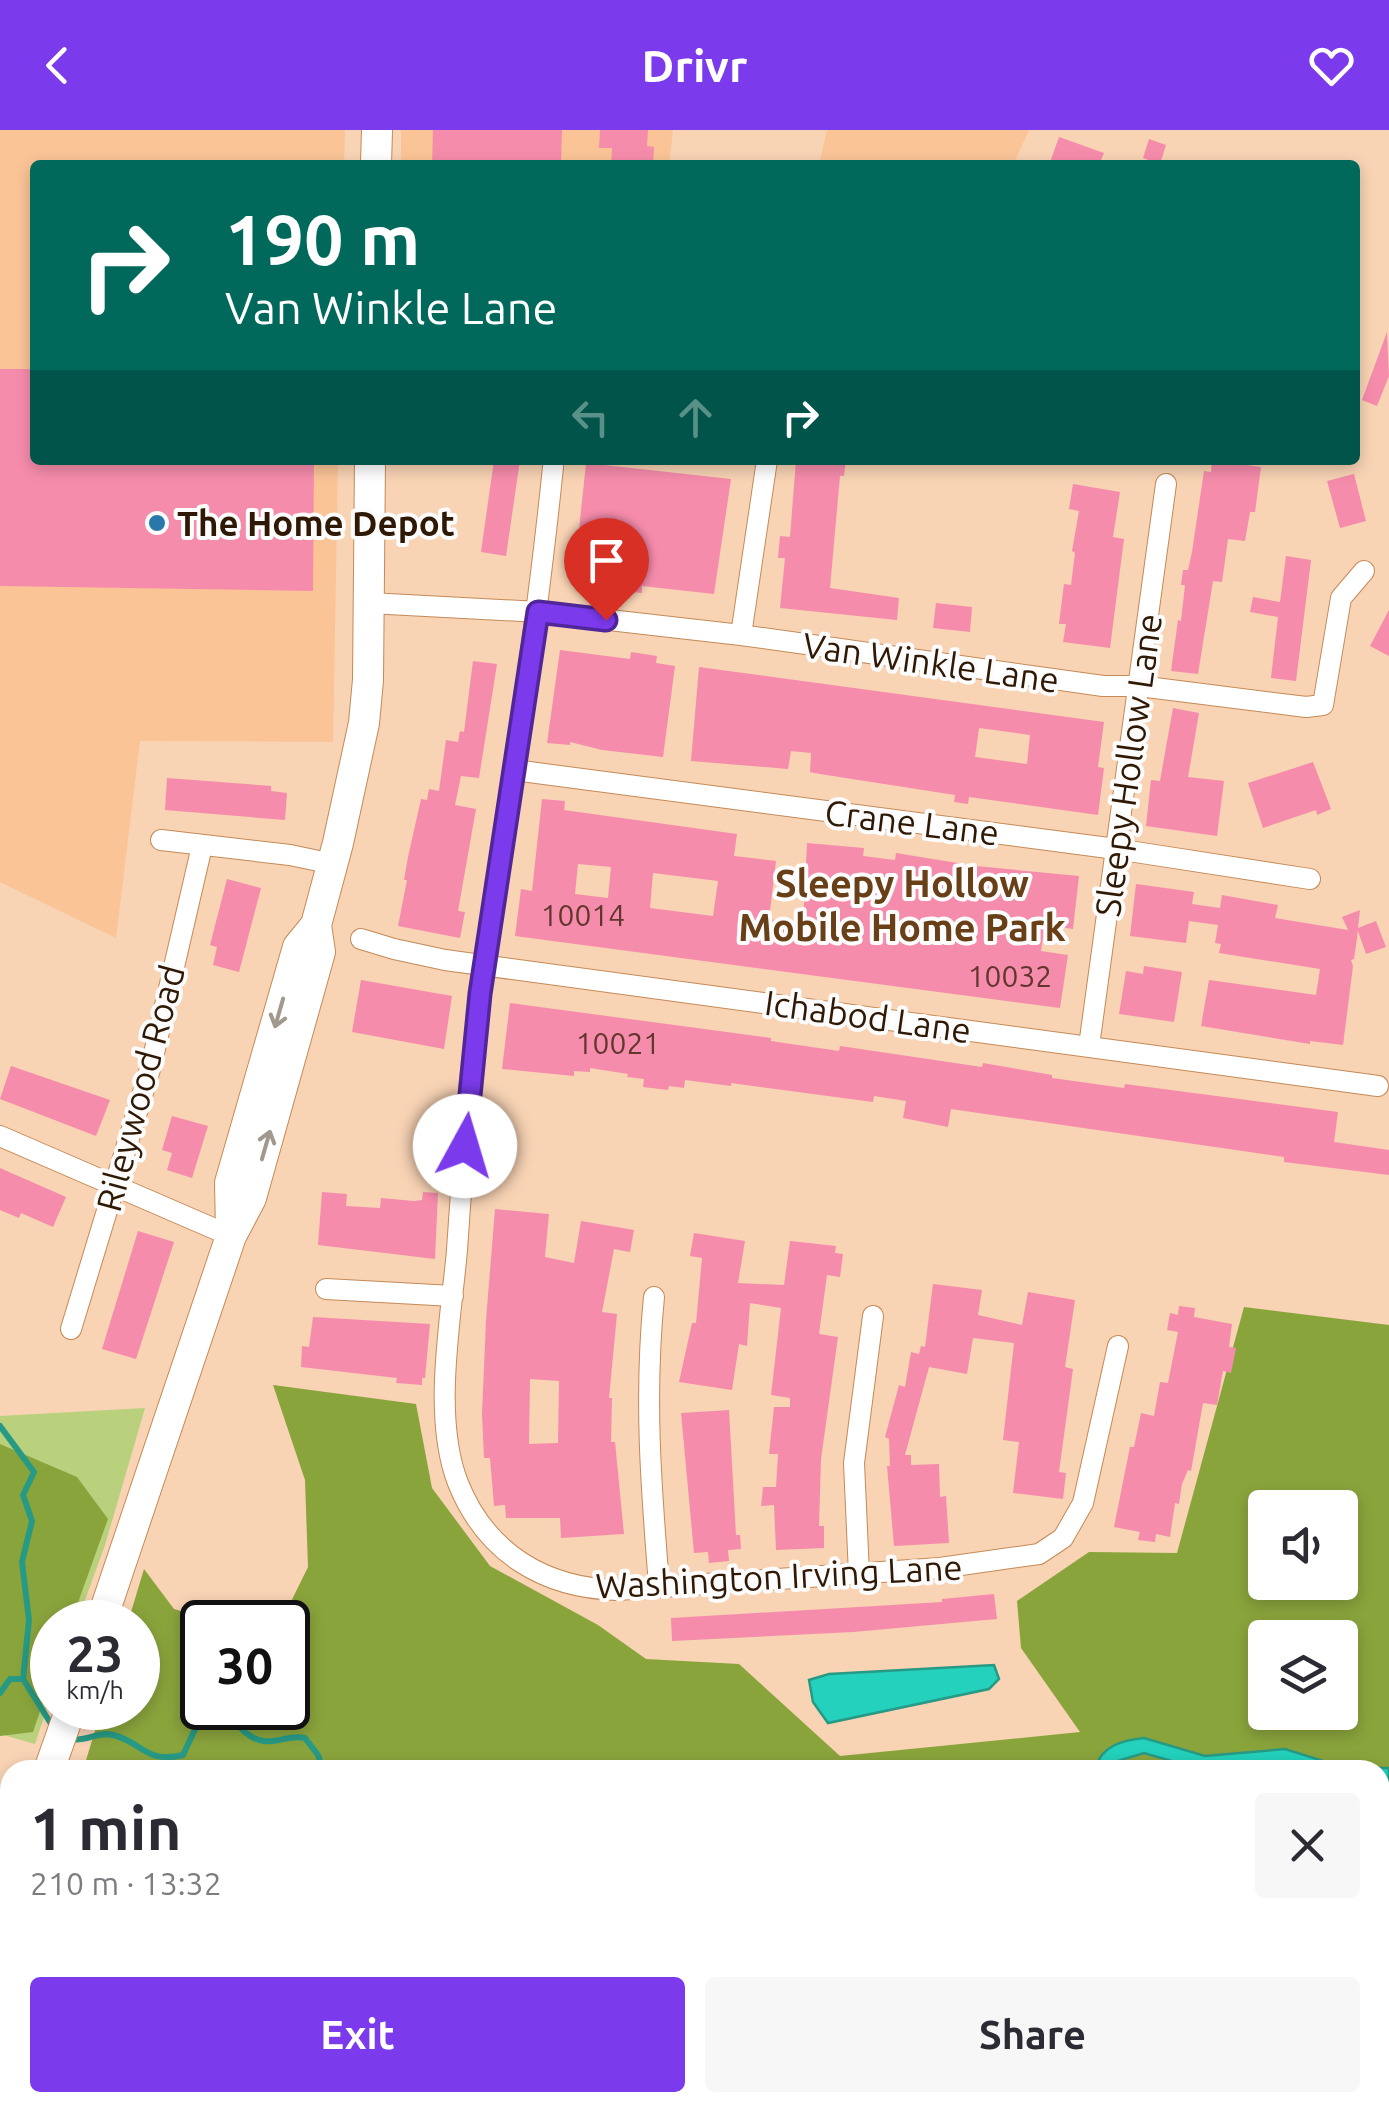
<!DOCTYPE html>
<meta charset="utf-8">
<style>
body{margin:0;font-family:Ubuntu,sans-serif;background:#f7f7f7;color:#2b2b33;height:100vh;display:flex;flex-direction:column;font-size:38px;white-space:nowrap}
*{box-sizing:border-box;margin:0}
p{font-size:32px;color:#7c7c81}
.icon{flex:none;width:55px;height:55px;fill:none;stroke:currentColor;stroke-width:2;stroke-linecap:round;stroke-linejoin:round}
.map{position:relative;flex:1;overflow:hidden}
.sheet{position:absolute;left:0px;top:1630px;width:1390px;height:352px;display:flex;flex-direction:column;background:#fff;border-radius:30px 30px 0 0;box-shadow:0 5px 15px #0003}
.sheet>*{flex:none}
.hud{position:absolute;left:30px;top:30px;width:1330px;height:305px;border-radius:10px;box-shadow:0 5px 15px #0003;background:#00695c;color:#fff;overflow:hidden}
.tools{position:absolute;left:1248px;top:1360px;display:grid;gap:20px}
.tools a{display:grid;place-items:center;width:110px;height:110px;border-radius:10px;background:#fff;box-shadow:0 5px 15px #0003;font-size:50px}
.speed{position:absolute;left:30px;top:1470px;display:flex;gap:20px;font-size:50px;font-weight:700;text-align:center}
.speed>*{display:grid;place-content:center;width:130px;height:130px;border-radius:50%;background:#fff;box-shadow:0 5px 15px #0003;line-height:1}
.speed small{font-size:25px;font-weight:400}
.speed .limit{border:5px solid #111;border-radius:15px;background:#fff;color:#111}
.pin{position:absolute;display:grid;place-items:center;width:85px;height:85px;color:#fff;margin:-102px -42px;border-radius:50% 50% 50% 0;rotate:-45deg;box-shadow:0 0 10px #0007}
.pin .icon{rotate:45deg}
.me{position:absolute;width:110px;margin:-55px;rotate:6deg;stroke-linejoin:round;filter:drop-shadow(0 0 8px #0008)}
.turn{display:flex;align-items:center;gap:35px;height:210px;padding:0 30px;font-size:45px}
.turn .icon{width:130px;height:130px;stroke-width:2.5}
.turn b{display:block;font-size:70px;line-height:85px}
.lanes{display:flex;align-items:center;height:95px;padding:0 30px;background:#0003;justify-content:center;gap:50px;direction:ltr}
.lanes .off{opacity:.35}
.round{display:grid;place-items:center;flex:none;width:105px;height:105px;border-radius:10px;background:#f7f7f7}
.summary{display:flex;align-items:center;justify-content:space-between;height:170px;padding:0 30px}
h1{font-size:60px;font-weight:700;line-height:75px}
.action{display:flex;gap:20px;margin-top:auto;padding:20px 30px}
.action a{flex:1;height:115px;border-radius:10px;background:#7c3aed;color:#fff;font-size:40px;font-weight:700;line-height:115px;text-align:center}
.action a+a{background:#f7f7f7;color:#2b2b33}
header{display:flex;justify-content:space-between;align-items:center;height:130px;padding:0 30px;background:#7c3aed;color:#fff;font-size:45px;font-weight:700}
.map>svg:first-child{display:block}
</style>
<header><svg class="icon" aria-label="back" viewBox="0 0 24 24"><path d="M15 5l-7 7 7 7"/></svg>Drivr<svg class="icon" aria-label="heart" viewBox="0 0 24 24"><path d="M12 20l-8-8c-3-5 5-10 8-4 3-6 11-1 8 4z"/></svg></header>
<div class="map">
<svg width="1389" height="1981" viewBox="0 0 1389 1981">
<rect width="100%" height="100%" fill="#f8d3b4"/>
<!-- built -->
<path fill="#fac496" d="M0,0H345L344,35H35V330H338L333,612L140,611L116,808L0,752Z
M401,0H673L669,35H401Z
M827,0H1029L1013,35H819Z"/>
<!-- green -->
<path fill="#b9d07d" d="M145,1278L105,1415L77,1492H52V1563L35,1614L0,1604V1286Z"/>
<!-- forest -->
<path fill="#8aa43c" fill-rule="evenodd" d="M1244,1177L1389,1195V1954L1380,1952V1640H83L102,1578H138V1492H128L144,1439L174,1479L219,1492H202V1578H288V1492H281L308,1437L305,1350L273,1255L416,1274L432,1358L490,1436L598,1495L646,1529L739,1534L840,1626L1080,1602L1021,1518L1017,1471L1089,1422L1177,1423ZM1265,1378H1340V1452H1265ZM1265,1508H1340V1582H1265Z
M0,1314L77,1347L108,1389L71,1492H52V1546L33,1602L0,1606Z
M49,1973L707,1972V1973L703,1981H407L405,1977L361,1981H45Z
M1187,1973V1972L1316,1973L1312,1981H1190Z"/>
<!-- water -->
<path fill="#23d1bc" stroke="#279a85" stroke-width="2.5" d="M994,1535L999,1549L989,1559L828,1593L813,1572L809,1550L829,1544Z
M1144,1608L1205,1626L1285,1619L1345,1638H1389V1652H1380V1640H1304L1284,1634L1203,1640L1144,1623L1114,1632L1107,1640H1095C1100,1616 1123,1610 1144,1608Z"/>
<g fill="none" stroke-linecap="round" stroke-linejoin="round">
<!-- stream -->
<path stroke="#279a85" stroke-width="6" d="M0,1296L34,1342L23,1365L32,1391L22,1432L29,1490L23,1549
M0,1563L10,1549H23L53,1597
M72,1609C86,1612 98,1601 113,1605C143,1612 145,1634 183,1625L198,1593C237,1573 235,1607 264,1611C279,1613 290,1604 305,1608L318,1625L323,1640
M524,1981V1972"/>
</g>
<!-- building -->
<path fill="#f68cab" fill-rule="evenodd" d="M433,0H562L561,35H432Z
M600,0H648L647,16L654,17L653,35H611L612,18H599Z
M1059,7L1104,23L1099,35H1049Z
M1149,9L1166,15L1160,34L1143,28Z
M1387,202L1389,246L1377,276L1362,270Z
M0,239H35V330H314L313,461L0,456Z
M494,330H520L506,426L481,422Z
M796,330H846L844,346H840L830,458L899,468L897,490L780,478L785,428H778L780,406L790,407Z
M1225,330H1240V334L1261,337L1255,382H1250L1245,411L1228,409L1222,452L1213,451L1198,544L1171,541L1178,490L1181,491L1185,455H1181L1183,440H1188L1192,422L1204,341L1211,342L1212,331Z
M586,333L731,349L714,464L642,456V463L599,459L600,450L574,448Z
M1354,344L1366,391L1340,398L1327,351Z
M1073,354L1120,362L1113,407L1124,409L1110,518L1063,512L1066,494H1059L1064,454L1071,455L1075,423L1072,421L1079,381L1069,379Z
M1286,426L1311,430L1296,551L1271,548L1278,487L1250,482L1253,467L1280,472Z
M936,473L972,477L970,502L933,498Z
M1389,480V526L1370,516Z
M560,520L630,529L631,522L657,526L656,533L675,536L663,627L602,620L570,612V615L547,613Z
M473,531L497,534L479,648L461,646L455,675L476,679L458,781L465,782L460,808L398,796L407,750H404L408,727L421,669L427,670L429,659L439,661L446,610L458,612L460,601L464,602Z
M699,537L1104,592L1098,637L1104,638L1098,685L969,667L968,674L954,672L955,665L820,644L810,642L811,623L791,621L788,639L691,631ZM979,598L1030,605L1027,634L975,627Z
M1173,578L1199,583L1188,647L1224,651L1217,706L1146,696L1151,650L1160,651Z
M1313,632L1331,679L1317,685L1316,680L1263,698L1248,653Z
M167,648L271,656V661L287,663L285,690L165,680Z
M542,669L565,671L564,680L737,704L734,726L776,731L769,789L803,794L807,713L864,718L863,726L895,730L896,723L976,736L1079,746L1073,799L1045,795L1041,821L1068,825L1060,878L515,806L521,759L532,761ZM578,734L611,737L608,768L575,764ZM653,743L718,751L713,786L650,778Z
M227,749L261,758L239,842L213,835L217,817L210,815Z
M1136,754L1194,762L1192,774L1220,778L1222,765L1278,775L1275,788L1348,800L1342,787L1360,780L1358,798L1376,791L1386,817L1366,824L1358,801L1354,829L1351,830L1353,836L1343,915L1310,911V914L1201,896L1209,850L1316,865L1320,839L1219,823L1221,814L1215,813L1218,795L1189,791L1186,813L1130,806Z
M1144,836L1182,842L1174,892L1119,884L1126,841L1143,844Z
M361,850L452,866L444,919L352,902Z
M510,873L771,908V911L839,921L840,916L982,937L983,933L1052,945V948L1124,958L1125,954L1338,982L1334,1012L1389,1020V1045L1284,1032V1027L951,979L948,997L903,988L906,971L874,966L873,972L731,953V956L685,950L684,958L669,956L668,960L643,957L644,949L627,947L628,944L590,938V942L574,941V946L502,939Z
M11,936L110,970L96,1006L0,969Z
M172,986L208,996L192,1048L167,1040L172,1023L162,1020Z
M0,1038L66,1067L53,1097L21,1083L19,1088L0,1080Z
M322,1062L347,1064L346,1076L380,1078L381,1068L414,1071L422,1070L423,1062L438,1063L435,1129L318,1115Z
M495,1079L549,1084L545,1127L574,1133L581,1091L634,1100L630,1122L614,1119L602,1182L617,1184L609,1268H612L611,1312H615L624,1404L561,1408L560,1388H506L505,1375L494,1376L490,1328H484L482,1284L486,1190ZM530,1249L559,1251L558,1313L529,1314Z
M138,1101L174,1112L136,1229L102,1219Z
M694,1103L745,1111L738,1153L784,1155L790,1111L836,1116L835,1123L843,1124L840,1147L827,1145L819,1204L838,1207L821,1329L819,1396H824V1418L776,1420L774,1375L761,1376L763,1357H776L778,1324H769L774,1277H790V1268L771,1265L781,1178L750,1173L747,1216L739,1214L732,1260L679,1252L692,1193H696L702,1128L690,1126Z
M933,1154L982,1160L978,1185L1022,1195L1028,1162L1075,1170L1065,1237L1073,1239L1059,1342L1066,1343L1063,1369L1013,1363L1019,1312L1003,1310L1014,1213L973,1208L967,1244L929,1237L905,1325H911V1335L939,1334L940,1367L946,1366L949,1413L894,1416L887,1336H890L889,1309L885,1307L899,1255L905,1257L911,1222L919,1224L921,1216L925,1217Z
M1179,1176L1195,1178L1194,1187L1232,1194L1229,1217L1236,1218L1231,1243L1223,1241L1217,1275L1203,1273L1191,1341L1188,1340L1182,1354L1179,1374L1175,1373L1170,1407L1156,1404L1155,1412L1138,1410L1140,1402L1114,1397L1130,1317H1134L1141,1283L1154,1286L1160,1252L1168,1253L1178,1202L1167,1200L1170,1183L1178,1185Z
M313,1187L430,1194L425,1248H422V1255L396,1253L397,1248L301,1237L302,1216L309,1217Z
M729,1280L736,1405H740L741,1419L728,1420L729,1431L709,1433L708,1422L694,1423L681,1283Z
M994,1464L997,1489L853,1502L672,1511L671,1488L942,1472V1469Z"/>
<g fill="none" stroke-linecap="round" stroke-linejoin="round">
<defs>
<path id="street" d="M553,337C535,513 507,688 481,863C468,948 463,1034 457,1120C451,1190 432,1286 458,1353C486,1423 544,1458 617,1460L940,1438L1039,1424L1063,1408L1083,1373L1118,1216
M369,473L539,482L741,505L1103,556H1139L1306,577L1323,575L1341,468L1364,441
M741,505L767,330
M514,640L1116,719L1310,749
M161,710L290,725L333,734
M361,809L394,819L445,830L1378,956
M1089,916L1166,354
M0,1006L231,1106
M326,1159L453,1166
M654,1167C644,1267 651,1356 659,1455
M71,1199L151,936L202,716
M859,1444L854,1333L873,1186
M950,1972L966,1981
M854,1981L872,1972"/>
<path id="secondary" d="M376,35L377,0
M231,1101L230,1053L298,817L316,795
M101,1492L231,1106L251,1068L320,822L316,795L338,713L364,593L368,550L370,330
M49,1640L71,1578
M0,1764L10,1742"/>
</defs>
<!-- street casing -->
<use href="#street" stroke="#c48a57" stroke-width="22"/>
<!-- secondary casing -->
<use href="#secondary" stroke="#c48a57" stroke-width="32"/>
<!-- street -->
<use href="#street" stroke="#fff" stroke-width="20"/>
<!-- secondary -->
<use href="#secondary" stroke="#fff" stroke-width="30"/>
</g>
<!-- one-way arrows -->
<defs><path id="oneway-shaft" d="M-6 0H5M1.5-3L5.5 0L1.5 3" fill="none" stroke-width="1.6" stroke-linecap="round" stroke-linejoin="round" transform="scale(2.5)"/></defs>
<g stroke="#a1988e">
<use href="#oneway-shaft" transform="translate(279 883) rotate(106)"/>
<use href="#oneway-shaft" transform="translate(266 1015) rotate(-74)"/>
</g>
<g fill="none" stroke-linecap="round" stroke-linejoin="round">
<defs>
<path id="route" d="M465,1016L480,864L538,482L606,490"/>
</defs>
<!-- route casing -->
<use href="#route" stroke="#51269a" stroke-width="25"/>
<!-- route -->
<use href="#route" stroke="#7c3aed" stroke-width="18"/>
</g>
<!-- markers -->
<circle fill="#2a77a9" stroke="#fcfcfc" stroke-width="4" cx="157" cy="393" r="10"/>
<g text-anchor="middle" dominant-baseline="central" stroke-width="8" stroke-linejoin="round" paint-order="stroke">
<!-- number labels -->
<g font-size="30" fill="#61362e">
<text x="583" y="785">10014</text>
<text x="1010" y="846">10032</text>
<text x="618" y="913">10021</text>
</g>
<!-- poi labels -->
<g font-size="35" font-weight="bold" fill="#2f1904" stroke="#fcfcfc" text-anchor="start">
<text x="177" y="393">The Home Depot</text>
</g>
<!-- street labels -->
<g font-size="35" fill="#2f1904" stroke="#fcfcfc">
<text transform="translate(931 532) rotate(8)">Van Winkle Lane</text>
<text transform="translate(1128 635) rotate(-82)">Sleepy Hollow Lane</text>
<text transform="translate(912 692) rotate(7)">Crane Lane</text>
<text transform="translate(868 886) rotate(8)">Ichabod Lane</text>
<text transform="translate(140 958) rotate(-75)">Rileywood Road</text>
<text transform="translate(779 1446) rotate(-3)">Washington Irving Lane</text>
</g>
<!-- neighbourhood labels -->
<g font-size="38" font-weight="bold" fill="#683f17" stroke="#fcfcfc">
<text x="902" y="753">Sleepy Hollow<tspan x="902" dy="44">Mobile Home Park</tspan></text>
</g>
</g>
</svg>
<div class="tools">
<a><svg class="icon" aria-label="sound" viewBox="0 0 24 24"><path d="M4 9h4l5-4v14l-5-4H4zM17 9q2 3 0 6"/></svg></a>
<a><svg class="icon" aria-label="layers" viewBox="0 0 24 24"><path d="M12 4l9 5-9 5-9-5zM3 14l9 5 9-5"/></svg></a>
</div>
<div class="speed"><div>23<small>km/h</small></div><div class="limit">30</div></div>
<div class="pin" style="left:606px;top:490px;background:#d93025"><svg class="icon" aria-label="arrive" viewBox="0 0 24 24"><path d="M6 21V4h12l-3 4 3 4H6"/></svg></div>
<svg class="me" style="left:465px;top:1016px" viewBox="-20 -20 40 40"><circle r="19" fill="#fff"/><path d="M0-13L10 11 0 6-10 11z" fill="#7c3aed"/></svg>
<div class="hud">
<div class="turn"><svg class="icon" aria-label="right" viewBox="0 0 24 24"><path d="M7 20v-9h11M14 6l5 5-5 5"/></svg><div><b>190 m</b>Van Winkle Lane</div></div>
<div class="lanes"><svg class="icon off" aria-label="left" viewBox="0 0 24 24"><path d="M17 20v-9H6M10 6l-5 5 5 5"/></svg><svg class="icon off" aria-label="ahead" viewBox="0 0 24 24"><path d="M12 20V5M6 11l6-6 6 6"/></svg><svg class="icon" aria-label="right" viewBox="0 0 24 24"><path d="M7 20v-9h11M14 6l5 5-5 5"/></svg></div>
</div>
<section class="sheet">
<div class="summary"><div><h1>1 min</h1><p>210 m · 13:32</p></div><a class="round"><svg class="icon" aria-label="close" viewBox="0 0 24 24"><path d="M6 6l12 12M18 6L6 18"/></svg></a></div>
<div class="action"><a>Exit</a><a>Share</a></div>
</section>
</div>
